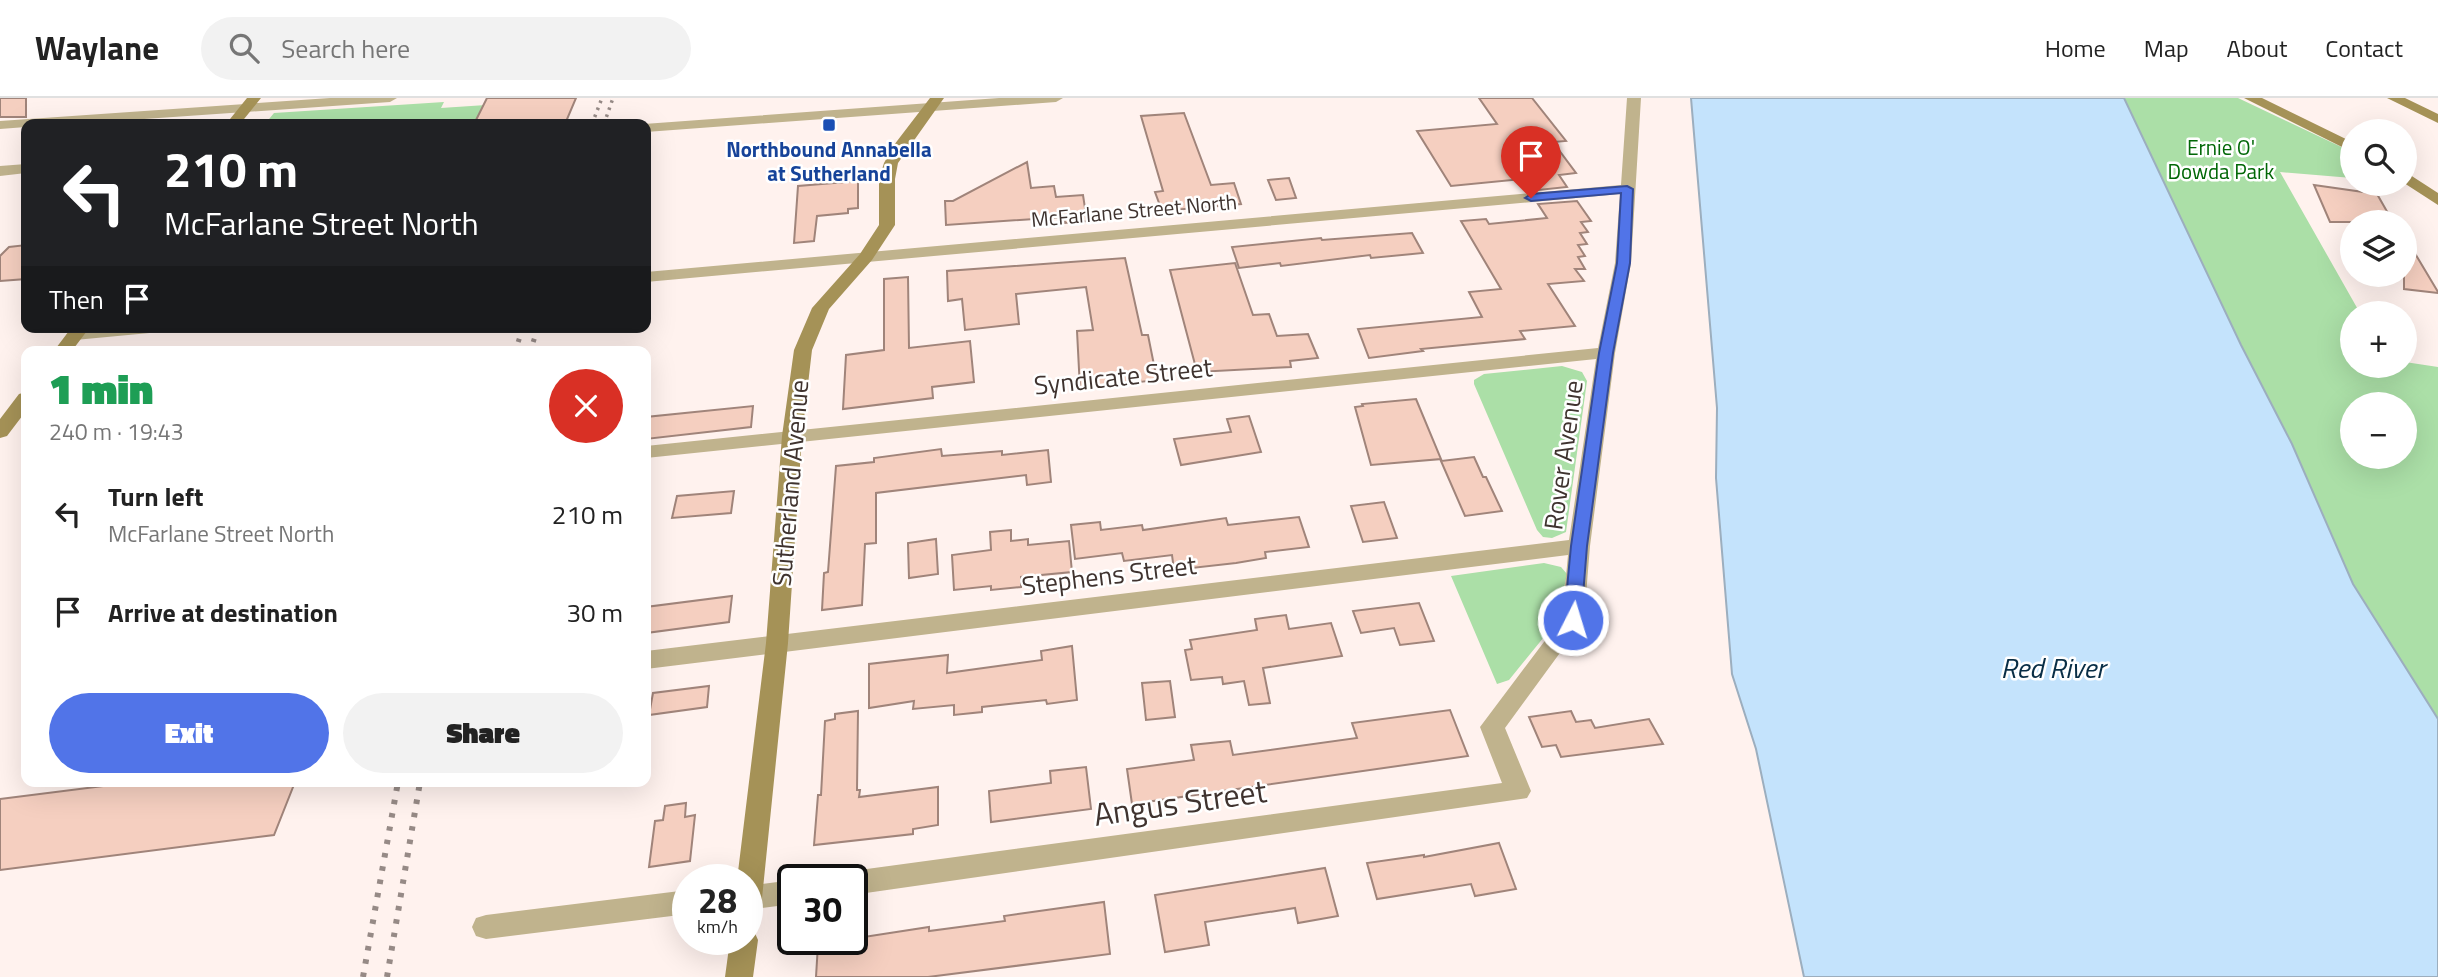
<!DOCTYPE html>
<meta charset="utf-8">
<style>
body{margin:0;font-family:"Titillium Web",sans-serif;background:#f2f2f2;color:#222;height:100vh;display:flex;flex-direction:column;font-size:26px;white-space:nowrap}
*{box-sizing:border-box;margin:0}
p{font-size:23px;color:#767676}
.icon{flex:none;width:38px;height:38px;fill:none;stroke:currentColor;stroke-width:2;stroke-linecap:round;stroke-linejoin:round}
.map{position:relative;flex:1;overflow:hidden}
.drawer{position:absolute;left:21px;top:248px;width:630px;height:441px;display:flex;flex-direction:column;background:#fff;border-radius:14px;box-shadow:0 7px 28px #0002}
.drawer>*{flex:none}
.guide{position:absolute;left:21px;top:21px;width:630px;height:214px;border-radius:14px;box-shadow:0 7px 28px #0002;background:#202124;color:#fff;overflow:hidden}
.fabs{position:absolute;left:2340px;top:21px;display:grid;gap:14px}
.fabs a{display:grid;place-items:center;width:77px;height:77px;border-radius:50%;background:#fff;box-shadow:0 7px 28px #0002;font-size:35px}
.speed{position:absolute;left:672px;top:766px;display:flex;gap:14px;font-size:35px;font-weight:700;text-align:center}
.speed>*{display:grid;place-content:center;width:91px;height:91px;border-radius:50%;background:#fff;box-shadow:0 7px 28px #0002;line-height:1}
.speed small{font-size:18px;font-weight:400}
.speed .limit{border:4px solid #111;border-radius:10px;background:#fff;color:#111}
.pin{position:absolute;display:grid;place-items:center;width:60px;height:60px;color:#fff;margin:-72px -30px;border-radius:50% 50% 50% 0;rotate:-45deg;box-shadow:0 0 7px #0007}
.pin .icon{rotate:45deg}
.me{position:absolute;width:77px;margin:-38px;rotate:5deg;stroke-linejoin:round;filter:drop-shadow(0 0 5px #0008)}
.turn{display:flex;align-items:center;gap:24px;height:147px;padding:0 28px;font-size:32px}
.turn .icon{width:91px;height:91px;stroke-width:2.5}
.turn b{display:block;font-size:49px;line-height:60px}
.then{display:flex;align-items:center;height:66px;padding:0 28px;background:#0003;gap:14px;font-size:26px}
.round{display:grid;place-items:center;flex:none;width:74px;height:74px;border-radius:37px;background:#f2f2f2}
.headline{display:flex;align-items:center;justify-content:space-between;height:119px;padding:0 28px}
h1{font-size:42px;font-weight:800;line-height:52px;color:#1e9e55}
.primary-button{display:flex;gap:14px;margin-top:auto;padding:14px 28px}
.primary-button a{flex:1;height:80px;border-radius:42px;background:#5174e8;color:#fff;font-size:28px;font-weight:800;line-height:80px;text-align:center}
.primary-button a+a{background:#f2f2f2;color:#222}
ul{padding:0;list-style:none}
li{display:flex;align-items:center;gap:21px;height:98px;padding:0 28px}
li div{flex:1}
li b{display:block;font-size:26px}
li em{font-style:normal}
header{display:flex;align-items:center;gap:42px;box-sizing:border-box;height:98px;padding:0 35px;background:#fff;border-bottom:2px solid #e0e0e0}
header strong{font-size:33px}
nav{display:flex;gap:38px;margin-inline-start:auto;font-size:24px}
.search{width:490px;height:63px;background:#f2f2f2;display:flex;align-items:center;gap:18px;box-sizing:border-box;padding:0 24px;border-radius:38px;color:#767676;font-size:26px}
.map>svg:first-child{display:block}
</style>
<header>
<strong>Waylane</strong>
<div class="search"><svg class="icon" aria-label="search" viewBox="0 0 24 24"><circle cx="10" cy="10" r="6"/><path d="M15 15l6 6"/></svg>Search here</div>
<nav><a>Home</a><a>Map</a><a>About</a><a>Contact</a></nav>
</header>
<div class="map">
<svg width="2438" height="879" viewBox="0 0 2438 879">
<rect width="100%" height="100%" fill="#fff2ee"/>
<!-- green -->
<path fill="#abdfa7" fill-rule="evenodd" d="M2124,0H2238L2352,54V80L2280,74L2360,215H2352V268H2404L2405,264L2438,269V621L2353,486L2292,346L2241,247ZM2352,306H2404V359H2352Z
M444,4L441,10L486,7L476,26H265L274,15Z
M1562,268L1582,274L1587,283L1566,434L1552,440L1543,439L1537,432L1474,286V282L1484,276Z
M1544,465L1561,469L1567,476L1557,523L1509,582L1497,586L1451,478Z"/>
<!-- water -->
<path fill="#c4e3fc" stroke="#9caebe" stroke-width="2" d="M1691,0H2124L2241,247L2292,346L2353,486L2438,621V879H1804L1756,651L1732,576L1716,380L1717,310Z"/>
<!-- building -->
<path fill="#f5cfc0" stroke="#a0847a" stroke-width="2" d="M0,0H26V19H0Z
M487,0H576L565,26H474Z
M1479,0H1532L1566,43L1553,44L1576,75L1559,77L1567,89L1529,93L1522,81L1451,88L1417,33L1497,26Z
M1184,15L1211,87L1234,85L1241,106L1162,113L1155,94L1163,93L1141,18Z
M1027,64L1031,90L1054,88L1056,99L1083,97L1087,123L1065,125L1064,119L946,127L945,103H953Z
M1289,80L1296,100L1276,102L1268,82Z
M858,83V110L848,111V115L817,118L814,143L794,145L798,88Z
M2314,87L2377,96L2393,124H2330Z
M1577,103L1591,123L1581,124L1588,134L1580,135L1587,146L1578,147L1585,158L1578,159L1585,171H1575L1584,183L1548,186L1575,228L1520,233L1525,241L1421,251L1423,253L1369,260L1358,231L1482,219L1469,194L1501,191L1461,123L1486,121L1489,126L1547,120L1538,106Z
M1412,135L1423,155L1371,160L1370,157L1281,168L1280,165L1239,170L1232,149L1321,140L1322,142Z
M2404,137L2438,194V195L2404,191Z
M26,147V181L0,183V158L9,149Z
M1125,160L1142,237H1148L1157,282L1080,291L1077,233L1093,232L1086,189L1016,196L1019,226L965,232L962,201L948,203L947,173Z
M1235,165L1253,217L1269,216L1277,238L1308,236L1318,260L1290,263L1291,269L1197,274L1170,172Z
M908,179L909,250L970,243L974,284L932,289L933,300L843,311L846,257L884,252V181Z
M1416,301L1441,361L1371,367L1355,309L1363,308L1362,306Z
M753,308L751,329L646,341V319Z
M1249,318L1261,354L1181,367L1174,341L1231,334L1227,321Z
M941,351L942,358L1002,353V357L1048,352L1051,384L1027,387L1026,377L876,395V445L865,446L862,507L822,512L824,475L828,474L836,368L874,364V360Z
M1474,359L1483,379H1486L1502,413L1465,418L1441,363Z
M734,393L731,415L672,420L677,398Z
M1384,404L1397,440L1363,444L1351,408Z
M1299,419L1309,449L1265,454L1266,460L1236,465L1174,472L1172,457L1124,463L1122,455L1075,461L1071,427L1100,424L1101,432L1142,427L1143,432L1226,420L1228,427Z
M1011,432V443L1028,441V447L1069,443L1072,474L1021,479V489L991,492V488L954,492L952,457L991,452L990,434Z
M936,441L938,476L909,480L908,445Z
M732,498L729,524L646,535V509Z
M1419,505L1434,543L1400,547L1394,530L1361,535L1353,513Z
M1286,517L1289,531L1331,525L1342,558L1263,570L1270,605L1249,607L1244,583L1223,586L1222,579L1191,582L1185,552L1192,551L1190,542L1257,532L1255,521Z
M1072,548L1077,602L1047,606L1046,602L982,609V614L954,617V607L913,611L914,603L869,610V566L948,557L947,575L1042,562L1041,553Z
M1170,583L1175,619L1146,622L1142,585Z
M709,588L707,609L649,617L653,595Z
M1450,612L1468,658L1132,706L1127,671L1194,662L1191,647L1230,643L1233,657L1357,640L1352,625Z
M858,613L857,692H860L859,699L938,689V727L913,731V736L814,747L818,697H821L825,623L835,621V616Z
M1571,613L1576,624L1591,622L1595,630L1649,621L1663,646L1561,659L1556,647L1542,649L1529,619Z
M1086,669L1091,711L991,724L989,693L1051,685L1050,673Z
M135,684H295L274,737L0,772V701Z
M686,705L685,719L695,717L690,763L649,769L655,723L663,722L665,708Z
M1499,745L1516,791L1475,798L1471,786L1377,801L1367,765L1424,757V759Z
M1325,770L1338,818L1298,825L1295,810L1205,824L1209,847L1165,854L1155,797Z
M1104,804L1110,856L928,879H816L818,846L929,829V833L1005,823L1004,818Z"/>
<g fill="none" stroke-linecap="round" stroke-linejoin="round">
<!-- street -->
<path fill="#c0b38d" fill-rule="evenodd" d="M330,0H397L390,4L72,26H26V29L0,31V23Z
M999,0H1063L1056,4L646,34L644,26Z
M1627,0H1641L1631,165L1615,255L1590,448L1584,522L1505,630L1531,693L1527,700L852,797V782H840L843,777L852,773L1502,685L1480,629L1562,520L1568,457L646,571V553L1569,442L1596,261L646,360V348L1598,250L1615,165L1620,96L646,184V174L1621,87Z
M26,66V75L0,78V68Z
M101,229H169L160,234L75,242L66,237L75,232Z
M793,782V806L747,812V788Z
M688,792V816L486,841L476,838L472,829L476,820L486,817Z"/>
<!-- secondary -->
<path fill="#a59257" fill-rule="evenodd" d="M247,0H261L240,26H226Z
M930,0H944L898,65L895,81V127L872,162L829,211L812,252L802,338L788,545L761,810L757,819L747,822V782H737L766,545L782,338L794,252L812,210L860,156L879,127V81L884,65L894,47Z
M2244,0H2262L2352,44V54Z
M2387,0H2405L2438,16V25Z
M2404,73L2438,95V107L2404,85Z
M72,229H90L71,254H53Z
M26,294V313L7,338L0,340V321L19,296Z
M747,831L754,833L758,842L753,879H725L730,842H747Z"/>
<!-- rail-far2 -->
<path stroke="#968a86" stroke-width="3.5" stroke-dasharray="2.5 5" stroke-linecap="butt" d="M592,26L602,0
M604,26L613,0"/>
<!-- rail-far1 -->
<path stroke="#968a86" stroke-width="5" stroke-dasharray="3.5 7" stroke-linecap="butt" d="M515,254L523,229
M530,254L538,229"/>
<!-- rail -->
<path stroke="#968a86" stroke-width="6" stroke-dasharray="4.5 9" stroke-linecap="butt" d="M363,879L398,684
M387,879L420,684"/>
</g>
<!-- route -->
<path fill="#5174e8" stroke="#354b97" stroke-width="2" d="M1627,88L1633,91L1630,165L1613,255L1587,448L1581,522L1573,528L1564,522L1571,448L1599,255L1617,165L1621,95L1531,103L1525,100L1531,96Z"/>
<!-- markers -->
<rect fill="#1a4fb4" stroke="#fff" stroke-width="2.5" x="822" y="20" width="14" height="14" rx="3.5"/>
<g text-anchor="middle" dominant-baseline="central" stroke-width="5" stroke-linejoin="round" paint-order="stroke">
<!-- far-park labels -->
<g font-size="21" fill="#016706" stroke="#fff">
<text x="2221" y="49">Ernie O'<tspan x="2221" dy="24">Dowda Park</tspan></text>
</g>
<!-- far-transit labels -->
<g font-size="21" font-weight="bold" fill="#164399" stroke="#fff">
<text x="829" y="51">Northbound Annabella<tspan x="829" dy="24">at Sutherland</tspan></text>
</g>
<!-- far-street labels -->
<g font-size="21" fill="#3f332f" stroke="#fff">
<text transform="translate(1134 112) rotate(-5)">McFarlane Street North</text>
</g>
<!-- street labels -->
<g font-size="26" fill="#3f332f" stroke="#fff">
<text transform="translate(1123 278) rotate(-6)">Syndicate Street</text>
<text transform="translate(1563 357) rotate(-82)">Rover Avenue</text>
<text transform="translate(790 385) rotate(-85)">Sutherland Avenue</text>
<text transform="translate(1109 477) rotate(-7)">Stephens Street</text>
</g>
<!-- water labels -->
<g font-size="28" font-style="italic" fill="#092e46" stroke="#fff">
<text x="2053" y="569">Red River</text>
</g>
<!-- near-street labels -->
<g font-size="32" fill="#3f332f" stroke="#fff">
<text transform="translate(1180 704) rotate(-8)">Angus Street</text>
</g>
</g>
</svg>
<div class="fabs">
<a><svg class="icon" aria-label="search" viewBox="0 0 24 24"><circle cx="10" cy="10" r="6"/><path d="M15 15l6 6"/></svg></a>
<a><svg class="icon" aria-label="layers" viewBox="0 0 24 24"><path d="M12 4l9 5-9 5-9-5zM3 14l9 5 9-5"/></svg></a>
<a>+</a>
<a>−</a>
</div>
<div class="speed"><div>28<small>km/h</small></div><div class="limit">30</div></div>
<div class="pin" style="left:1531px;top:100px;background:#d93025"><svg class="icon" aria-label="arrive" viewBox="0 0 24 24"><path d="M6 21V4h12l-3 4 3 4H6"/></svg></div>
<svg class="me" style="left:1573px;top:522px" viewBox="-20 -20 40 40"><circle r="17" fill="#5174e8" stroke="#fff" stroke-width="3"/><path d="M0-11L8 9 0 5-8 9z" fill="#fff"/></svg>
<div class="guide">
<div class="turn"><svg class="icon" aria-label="left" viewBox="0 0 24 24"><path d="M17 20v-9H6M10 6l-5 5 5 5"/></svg><div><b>210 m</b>McFarlane Street North</div></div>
<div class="then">Then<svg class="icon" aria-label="arrive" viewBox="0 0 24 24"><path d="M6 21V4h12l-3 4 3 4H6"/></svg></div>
</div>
<section class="drawer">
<div class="headline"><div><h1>1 min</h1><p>240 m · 19:43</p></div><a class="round" style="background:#d93025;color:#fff"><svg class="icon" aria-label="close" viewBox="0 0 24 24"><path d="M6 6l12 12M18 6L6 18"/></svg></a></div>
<ul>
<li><svg class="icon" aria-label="left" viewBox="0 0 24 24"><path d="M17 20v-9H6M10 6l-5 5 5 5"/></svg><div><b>Turn left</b><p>McFarlane Street North</p></div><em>210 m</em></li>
<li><svg class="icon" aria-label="arrive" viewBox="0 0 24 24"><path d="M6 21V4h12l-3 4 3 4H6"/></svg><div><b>Arrive at destination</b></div><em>30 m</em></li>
</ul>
<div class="primary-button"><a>Exit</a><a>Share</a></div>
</section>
</div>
